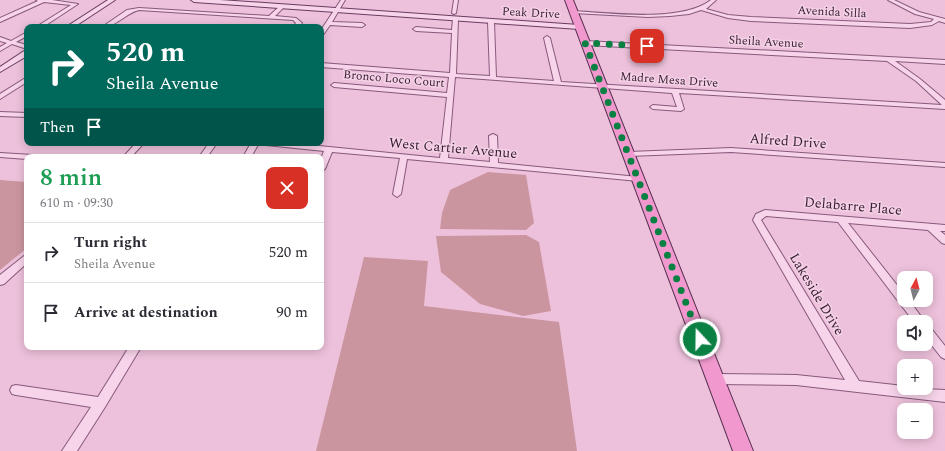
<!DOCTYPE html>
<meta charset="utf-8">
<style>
body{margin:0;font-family:Spectral,serif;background:#f2f2f3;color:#2b2b33;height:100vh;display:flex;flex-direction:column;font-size:15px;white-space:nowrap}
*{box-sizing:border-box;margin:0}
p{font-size:13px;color:#7c7c81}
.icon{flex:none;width:22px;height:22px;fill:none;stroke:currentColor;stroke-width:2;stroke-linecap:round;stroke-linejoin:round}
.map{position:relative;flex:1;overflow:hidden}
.details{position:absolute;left:24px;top:154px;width:300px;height:196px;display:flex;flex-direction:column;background:#fff;border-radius:8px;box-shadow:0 2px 10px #0003}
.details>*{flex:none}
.guide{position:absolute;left:24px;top:24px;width:300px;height:122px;border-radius:8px;box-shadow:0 2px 10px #0003;background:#00695c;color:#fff;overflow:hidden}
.needle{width:26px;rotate:7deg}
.controls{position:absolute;left:897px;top:271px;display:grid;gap:8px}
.controls a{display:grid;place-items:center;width:36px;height:36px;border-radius:8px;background:#fff;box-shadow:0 2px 10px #0003;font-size:20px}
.pin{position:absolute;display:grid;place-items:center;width:34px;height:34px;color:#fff;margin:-17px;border-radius:8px;box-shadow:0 2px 6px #0006}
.me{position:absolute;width:44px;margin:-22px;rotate:339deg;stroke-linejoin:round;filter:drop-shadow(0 0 3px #0008)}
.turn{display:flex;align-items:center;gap:14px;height:84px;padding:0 16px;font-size:18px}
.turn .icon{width:52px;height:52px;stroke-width:2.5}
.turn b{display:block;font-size:28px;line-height:34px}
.then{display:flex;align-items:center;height:38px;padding:0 16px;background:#0003;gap:8px;font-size:15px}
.round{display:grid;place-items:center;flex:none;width:42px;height:42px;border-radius:8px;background:#f2f2f3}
.head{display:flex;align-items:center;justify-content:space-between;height:68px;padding:0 16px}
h1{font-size:24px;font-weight:600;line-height:30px;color:#1e9e55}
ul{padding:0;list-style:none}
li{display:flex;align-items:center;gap:12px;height:60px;padding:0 16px;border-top:1px solid #e1e1e2}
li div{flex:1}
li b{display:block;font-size:15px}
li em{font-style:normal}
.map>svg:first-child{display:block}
</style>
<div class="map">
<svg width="945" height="451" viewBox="0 0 945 451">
<rect width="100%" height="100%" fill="#edc1db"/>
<!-- green -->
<path fill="#cb959f" d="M488,172L526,175L534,223L526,230L440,229L442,213L450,190Z
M0,180L27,182V248L0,270Z
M526,235L539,242L551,311L523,316L480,304L441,272L436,236Z
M364,257L428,261L424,306L559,322L577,451H316Z"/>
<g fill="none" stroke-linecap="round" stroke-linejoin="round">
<defs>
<path id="street" d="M36,0H52L78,4L43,27H36L71,5L44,2L0,22V18L38,1Z
M341,0H345L332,22L362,23L365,25L362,27L330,25L323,35L321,36V30Z
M454,0H458L456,13L454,14L452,13Z
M711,0H716L706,9L728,15L751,17L910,24L931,22L934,19L915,14L888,0H894L919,12L945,19V23L939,21L932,25L910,28L751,21L728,18L701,10L689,14L670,16L648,17L573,13L571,12L573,11C610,13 681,23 711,0Z
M281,5L285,6L275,16L296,18L302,23L299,27H293L296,23L293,20L139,10C126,13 116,27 102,27L127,10L139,8L269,16Z
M453,18L458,19L456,74L490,76L488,22L491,20L494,22L496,77L554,81L544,38L547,36L550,38L561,82L942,105L916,81L887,61L585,45L582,43L585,41L945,60V64L895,61L920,79L945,100V109L679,93L684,109L681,111L653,109L650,107L653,105L677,107L672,93L455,77L448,158L490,162L489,136L493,134L497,136L498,163L638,177L642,179L638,181L407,159L401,194L397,197L393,194L400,158L332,152L325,169L321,171V159L324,151L266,145L262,143H289L440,158L447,97L334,87L331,85L334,83L447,93L449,77L321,67V63L450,73L452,33L416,31L413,29L416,27L452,30Z
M27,32V36L16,42L27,45V49L12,44L0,51V47L7,43L0,41V37L11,41Z
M27,77V82L0,99V94Z
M0,112L27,113V117L0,116Z
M136,143H144L131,157H123Z
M209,143H217L207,157H199Z
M251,143H259L251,157H243Z
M731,148L945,163V167L731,152L629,156L625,154L629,152Z
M0,153L33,155L37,157H27V159L0,157Z
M765,210L945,225V231H940L945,235V244L942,243L928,230L848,223L904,294V300H909L925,322H914L838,222L766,216L761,220L859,381L904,386V388L945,390V402L796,385L715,384L711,383L709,379L711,375L715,374L796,375L845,380L753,220L756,214Z
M27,255V263L4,284L0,285V275L24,256Z
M926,326L930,327L945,346V359L941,357L926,338Z
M129,347H141L105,407L77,451H62L91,407L16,395L12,394L10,390L12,386L16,385L98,397Z"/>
<path id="secondary" d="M108,0H115L74,27H66Z
M191,0H220L579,25L582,27L579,29L194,2Z
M24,51H27V56L0,72V67Z"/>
<path id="primary" d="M565,0H573L753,451H733Z"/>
</defs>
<!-- street casing -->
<use href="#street" stroke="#87597c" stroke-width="2"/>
<!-- secondary casing -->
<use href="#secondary" stroke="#683c5f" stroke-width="2"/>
<!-- primary casing -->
<use href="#primary" stroke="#542d4d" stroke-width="2"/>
<!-- street -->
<use href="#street" fill="#f8d4ea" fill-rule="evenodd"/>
<!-- secondary -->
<use href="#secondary" fill="#f8d4ea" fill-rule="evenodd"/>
<!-- primary -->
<use href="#primary" fill="#f199ce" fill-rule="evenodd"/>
</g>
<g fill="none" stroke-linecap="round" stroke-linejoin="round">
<!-- route -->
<path stroke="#0b8043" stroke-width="7" stroke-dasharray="0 12.6" d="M647,46L585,43L700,339"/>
</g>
<g text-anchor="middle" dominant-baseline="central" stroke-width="3" stroke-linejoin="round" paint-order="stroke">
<!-- far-street labels -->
<g font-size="12" fill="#361d32" stroke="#f5d1e6">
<text transform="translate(832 12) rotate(3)">Avenida Silla</text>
<text transform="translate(531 13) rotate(3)">Peak Drive</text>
<text transform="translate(766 42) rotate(3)">Sheila Avenue</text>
<text transform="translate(394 79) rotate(5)">Bronco Loco Court</text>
<text transform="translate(669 80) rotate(4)">Madre Mesa Drive</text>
</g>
<!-- street labels -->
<g font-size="14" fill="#361d32" stroke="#f5d1e6">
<text transform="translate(788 141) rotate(4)">Alfred Drive</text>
<text transform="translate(453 148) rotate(5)">West Cartier Avenue</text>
<text transform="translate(853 206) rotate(5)">Delabarre Place</text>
<text transform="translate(817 294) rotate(59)">Lakeside Drive</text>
</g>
</g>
</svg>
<div class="controls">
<a><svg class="needle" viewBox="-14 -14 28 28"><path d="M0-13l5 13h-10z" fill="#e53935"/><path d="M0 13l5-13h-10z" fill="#7c7c81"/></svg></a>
<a><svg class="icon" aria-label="sound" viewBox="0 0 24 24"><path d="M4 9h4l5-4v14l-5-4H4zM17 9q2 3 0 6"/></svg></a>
<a>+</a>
<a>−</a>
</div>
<div class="pin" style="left:647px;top:46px;background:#d93025"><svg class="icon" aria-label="arrive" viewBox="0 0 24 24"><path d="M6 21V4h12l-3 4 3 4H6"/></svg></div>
<svg class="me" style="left:700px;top:339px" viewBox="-20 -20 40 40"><circle r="17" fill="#0b8043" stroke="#fff" stroke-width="3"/><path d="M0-11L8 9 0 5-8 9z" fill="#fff"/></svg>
<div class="guide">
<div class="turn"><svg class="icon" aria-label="right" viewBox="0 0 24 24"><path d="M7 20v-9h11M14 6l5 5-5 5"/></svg><div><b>520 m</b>Sheila Avenue</div></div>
<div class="then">Then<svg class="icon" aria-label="arrive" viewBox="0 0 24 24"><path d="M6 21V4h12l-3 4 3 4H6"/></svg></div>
</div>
<section class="details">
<div class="head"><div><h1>8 min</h1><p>610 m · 09:30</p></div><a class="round" style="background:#d93025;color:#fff"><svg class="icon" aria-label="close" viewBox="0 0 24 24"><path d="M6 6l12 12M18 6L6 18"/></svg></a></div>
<ul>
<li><svg class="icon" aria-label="right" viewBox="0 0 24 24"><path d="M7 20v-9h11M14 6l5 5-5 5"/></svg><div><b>Turn right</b><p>Sheila Avenue</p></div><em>520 m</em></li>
<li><svg class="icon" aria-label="arrive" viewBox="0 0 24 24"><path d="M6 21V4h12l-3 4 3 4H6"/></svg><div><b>Arrive at destination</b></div><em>90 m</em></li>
</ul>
</section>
</div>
